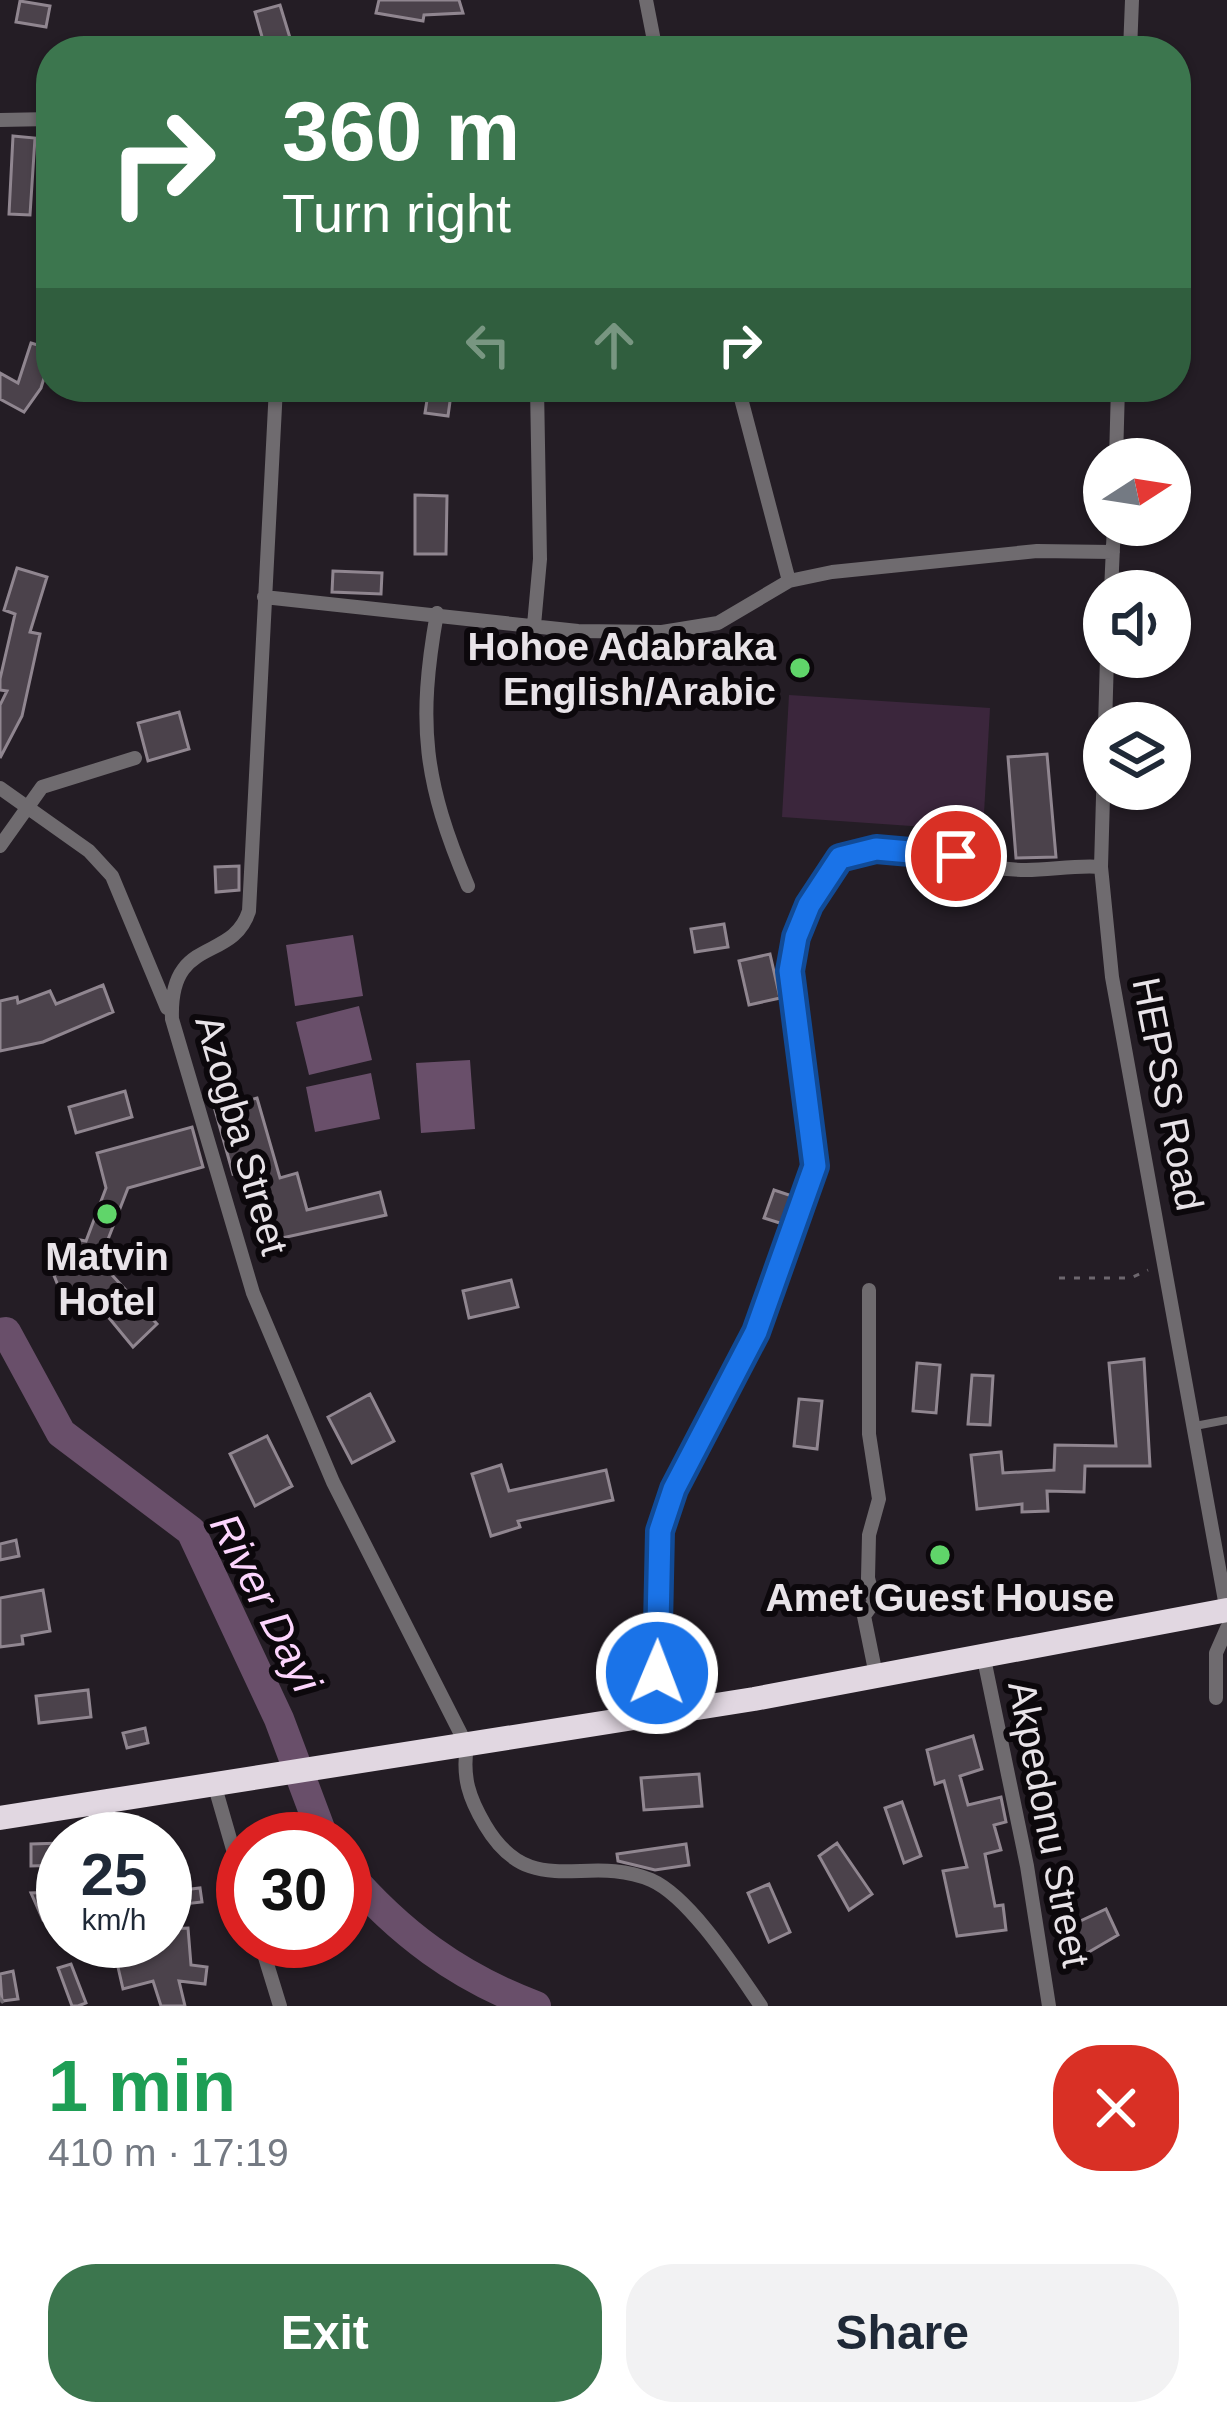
<!DOCTYPE html>
<meta charset="utf-8">
<style>
body{margin:0;font-family:Arial,sans-serif;background:#f2f2f3;color:#1f2937;height:100vh;display:flex;flex-direction:column;font-size:45px;white-space:nowrap}
*{box-sizing:border-box;margin:0}
p{font-size:39px;color:#747a83}
.icon{flex:none;width:66px;height:66px;fill:none;stroke:currentColor;stroke-width:2;stroke-linecap:round;stroke-linejoin:round}
.map{position:relative;height:2006px;overflow:hidden}
.sheet{display:flex;flex-direction:column;background:#fff;flex:1}
.sheet>*{flex:none}
.top-card{position:absolute;left:36px;top:36px;width:1155px;height:366px;border-radius:48px;box-shadow:0 3px 9px #0004;background:#3c764e;color:#fff;overflow:hidden}
.needle{width:78px;rotate:78deg}
.fabs{position:absolute;left:1083px;top:438px;display:grid;gap:24px}
.fabs a{display:grid;place-items:center;width:108px;height:108px;border-radius:50%;background:#fff;box-shadow:0 3px 9px #0004;font-size:60px}
.speed{position:absolute;left:36px;top:1812px;display:flex;gap:24px;font-size:60px;font-weight:700;text-align:center}
.speed>*{display:grid;place-content:center;width:156px;height:156px;border-radius:50%;background:#fff;box-shadow:0 3px 9px #0004;line-height:1}
.speed small{font-size:30px;font-weight:400}
.speed .limit{border:18px solid #d22;background:#fff;color:#111}
.pin{position:absolute;display:grid;place-items:center;width:102px;height:102px;color:#fff;margin:-51px;border:6px solid #fff;border-radius:50%;box-shadow:0 3px 12px #0007}
.me{position:absolute;width:132px;margin:-66px;rotate:1deg;stroke-linejoin:round;filter:drop-shadow(0 0 9px #0008)}
.turn{display:flex;align-items:center;gap:42px;height:252px;padding:0 48px;font-size:54px}
.turn .icon{width:156px;height:156px;stroke-width:2.5}
.turn b{display:block;font-size:84px;line-height:102px}
.lanes{display:flex;align-items:center;height:114px;padding:0 48px;background:#0003;justify-content:center;gap:60px;direction:ltr}
.lanes .off{opacity:.35}
.round{display:grid;place-items:center;flex:none;width:126px;height:126px;border-radius:48px;background:#f2f2f3}
.head{display:flex;align-items:center;justify-content:space-between;height:204px;padding:0 48px}
h1{font-size:72px;font-weight:700;line-height:90px;color:#1e9e55}
.button{display:flex;gap:24px;margin-top:auto;padding:24px 48px}
.button a{flex:1;height:138px;border-radius:48px;background:#3c764e;color:#fff;font-size:48px;font-weight:700;line-height:138px;text-align:center}
.button a+a{background:#f2f2f3;color:#1f2937}
.map>svg:first-child{display:block}
</style>
<div class="map">
<svg width="1227" height="2006" viewBox="0 0 1227 2006">
<rect width="100%" height="100%" fill="#241d25"/>
<!-- green -->
<path fill="#3b263c" d="M789,695L990,708L983,831L782,817Z"/>
<!-- water -->
<path fill="#694f6a" d="M353,935L363,996L295,1006L286,945Z
M359,1006L372,1060L309,1075L296,1022Z
M470,1060L475,1129L421,1133L416,1063Z
M371,1073L380,1119L315,1132L306,1087Z"/>
<g fill="none" stroke-linecap="round" stroke-linejoin="round">
<!-- river -->
<path stroke="#694f6a" stroke-width="30" d="M0,1333L6,1332L61,1433L191,1531L279,1719L324,1839
M345,1870C399,1933 458,1977 536,2006"/>
</g>
<!-- building -->
<path fill="#4b424b" stroke="#908690" stroke-width="3" d="M379,0H459L463,13L424,15L423,21L376,13Z
M20,1L50,6L46,27L16,22Z
M280,5L294,51H266L255,12Z
M13,136L35,138L30,215L9,214Z
M31,343L51,349V355L41,388L24,412L0,399V373L18,383Z
M429,387H452L448,416L425,413Z
M415,495L447,496L446,554H415Z
M17,568L47,577L30,632L40,634L22,716L0,758V705L7,691L0,690V679L15,614L4,610Z
M333,571L382,573L381,594L332,592Z
M179,712L189,749L148,761L138,723Z
M1047,754L1056,857L1016,858L1008,757Z
M239,866V890L216,892L215,867Z
M724,924L728,947L695,952L691,929Z
M770,954L780,998L749,1005L739,961Z
M103,985L113,1012L43,1042L0,1051V1001L17,997L18,1003L50,991L56,1004Z
M125,1091L132,1117L76,1133L69,1107Z
M257,1098L280,1178L297,1173L307,1210L380,1192L386,1215L264,1242L245,1170L233,1174L215,1110Z
M192,1127L203,1167L128,1188L105,1247L112,1275L157,1324L133,1347L91,1296L59,1288L51,1268L60,1247L75,1239L86,1241L106,1188L97,1153Z
M774,1190L792,1196L783,1224L764,1218Z
M511,1280L518,1307L469,1318L463,1291Z
M1144,1359L1150,1466H1085L1084,1492L1047,1491L1048,1511L1022,1512V1504L977,1509L971,1455L1001,1452L1003,1473L1054,1470L1055,1445L1116,1446L1109,1363Z
M917,1363L940,1365L936,1413L913,1411Z
M972,1375L993,1376L990,1425L968,1424Z
M370,1394L394,1441L352,1463L328,1417Z
M799,1399L822,1401L817,1449L794,1446Z
M267,1436L292,1486L255,1506L230,1454Z
M501,1465L509,1491L606,1470L613,1500L518,1521L520,1527L491,1536L472,1474Z
M16,1540L19,1556L0,1560V1544Z
M43,1590L50,1631L22,1636L23,1644L0,1647V1598Z
M88,1690L91,1717L39,1723L36,1696Z
M145,1728L148,1743L127,1748L123,1733Z
M973,1736L982,1769L960,1776L968,1805L1001,1797L1006,1822L994,1825L1001,1850L985,1854L995,1906L1003,1905L1006,1930L957,1936L943,1871L967,1867L944,1781L935,1784L927,1750Z
M699,1774L702,1806L644,1810L641,1778Z
M902,1802L921,1856L904,1863L885,1808Z
M63,1843V1865L31,1866V1844Z
M837,1843L872,1894L849,1910L819,1856Z
M686,1844L689,1865L655,1870L618,1861L617,1854Z
M769,1884L790,1932L769,1942L748,1893Z
M200,1888L202,1902L165,1906V1892Z
M55,1892L59,1917L43,1920L31,1893Z
M1106,1909L1118,1935L1070,1963L1057,1932Z
M188,1928L191,1965L207,1967L205,1984L179,1981L185,2006H161L153,1981L123,1989L112,1941H165V1929Z
M71,1964L86,2003L78,2006H72L58,1968Z
M13,1971L18,1999L2,2001L0,1974Z"/>
<g fill="none" stroke-linecap="round" stroke-linejoin="round">
<!-- path -->
<path stroke="#6d676e" stroke-width="3" stroke-dasharray="6 9" stroke-linecap="butt" d="M1059,1278H1131L1148,1270
M0,1998L5,2006"/>
<!-- lane -->
<path stroke="#6f6b6f" stroke-width="8" d="M1195,1426L1227,1420"/>
<!-- street -->
<path stroke="#6f6b6f" stroke-width="14" d="M646,0L656,51
M1130,51L1132,0
M0,120L51,119
M276,387L249,911C232,964 169,934 172,1019L253,1293L333,1482L467,1746C462,1777 469,1798 485,1825C531,1903 586,1852 651,1880C690,1897 737,1971 761,2006
M738,387L789,581
M1116,459L1118,387
M1111,591L1114,525
M264,597L578,631L662,632L718,623L789,581L832,572L1037,551L1113,552
M437,613C417,725 424,782 468,886
M534,625L540,559L537,387
M1107,657L1101,867L1112,977L1227,1612
M0,788L89,851L112,876L167,1008
M0,846L42,787L135,758
M869,1290V1434L879,1499L869,1535L868,1578L874,1602L864,1616L876,1675
M983,1654L1027,1866L1049,2006
M1216,1698V1653L1227,1628
M652,1716L660,1531L674,1489L756,1332L815,1166L790,971L809,905L840,858C916,839 956,869 1026,870C1051,870 1075,865 1101,867
M215,1787L243,1884
M260,1941L280,2006"/>
<!-- highway -->
<path stroke="#e1d7e1" stroke-width="24" d="M0,1818L754,1699L1227,1610"/>
</g>
<g fill="none" stroke-linecap="round" stroke-linejoin="round">
<defs>
<path id="route" d="M657,1673L660,1531L674,1489L756,1332L815,1166L790,971L796,937L809,905L840,858L876,849L956,856"/>
</defs>
<!-- route casing -->
<use href="#route" stroke="#114b97" stroke-width="30"/>
<!-- route -->
<use href="#route" stroke="#1a73e8" stroke-width="21"/>
</g>
<!-- markers -->
<g fill="#60d56a" stroke="#0c080c" stroke-width="4.5">
<circle cx="800" cy="668" r="12"/>
<circle cx="107" cy="1214" r="12"/>
<circle cx="940" cy="1555" r="12"/>
</g>
<g text-anchor="middle" dominant-baseline="central" stroke-width="12" stroke-linejoin="round" paint-order="stroke">
<!-- poi labels -->
<g font-size="39" font-weight="bold" fill="#e8e3e8" stroke="#0c080c">
<text x="776" y="646" text-anchor="end">Hohoe Adabraka<tspan x="776" dy="45">English/Arabic</tspan></text>
<text x="107" y="1256">Matvin<tspan x="107" dy="45">Hotel</tspan></text>
<text x="940" y="1597">Amet Guest House</text>
</g>
<!-- street labels -->
<g font-size="39" fill="#e8e3e8" stroke="#0c080c">
<text transform="translate(1168 1094) rotate(79)">HEPSS Road</text>
<text transform="translate(242 1135) rotate(74)">Azogba Street</text>
<text transform="translate(1049 1824) rotate(79)">Akpedonu Street</text>
</g>
<!-- water labels -->
<g font-size="42" font-style="italic" fill="#fcd5fd" stroke="#0c080c">
<text transform="translate(266 1603) rotate(63)">River Dayi</text>
</g>
</g>
</svg>
<div class="fabs">
<a><svg class="needle" viewBox="-14 -14 28 28"><path d="M0-13l5 13h-10z" fill="#e53935"/><path d="M0 13l5-13h-10z" fill="#747a83"/></svg></a>
<a><svg class="icon" aria-label="sound" viewBox="0 0 24 24"><path d="M4 9h4l5-4v14l-5-4H4zM17 9q2 3 0 6"/></svg></a>
<a><svg class="icon" aria-label="layers" viewBox="0 0 24 24"><path d="M12 4l9 5-9 5-9-5zM3 14l9 5 9-5"/></svg></a>
</div>
<div class="speed"><div>25<small>km/h</small></div><div class="limit">30</div></div>
<div class="pin" style="left:956px;top:856px;background:#d93025"><svg class="icon" aria-label="arrive" viewBox="0 0 24 24"><path d="M6 21V4h12l-3 4 3 4H6"/></svg></div>
<svg class="me" style="left:657px;top:1673px" viewBox="-20 -20 40 40"><circle r="17" fill="#1a73e8" stroke="#fff" stroke-width="3"/><path d="M0-11L8 9 0 5-8 9z" fill="#fff"/></svg>
<div class="top-card">
<div class="turn"><svg class="icon" aria-label="right" viewBox="0 0 24 24"><path d="M7 20v-9h11M14 6l5 5-5 5"/></svg><div><b>360 m</b>Turn right</div></div>
<div class="lanes"><svg class="icon off" aria-label="left" viewBox="0 0 24 24"><path d="M17 20v-9H6M10 6l-5 5 5 5"/></svg><svg class="icon off" aria-label="ahead" viewBox="0 0 24 24"><path d="M12 20V5M6 11l6-6 6 6"/></svg><svg class="icon" aria-label="right" viewBox="0 0 24 24"><path d="M7 20v-9h11M14 6l5 5-5 5"/></svg></div>
</div>
</div>
<section class="sheet">
<div class="head"><div><h1>1 min</h1><p>410 m · 17:19</p></div><a class="round" style="background:#d93025;color:#fff"><svg class="icon" aria-label="close" viewBox="0 0 24 24"><path d="M6 6l12 12M18 6L6 18"/></svg></a></div>
<div class="button"><a>Exit</a><a>Share</a></div>
</section>
